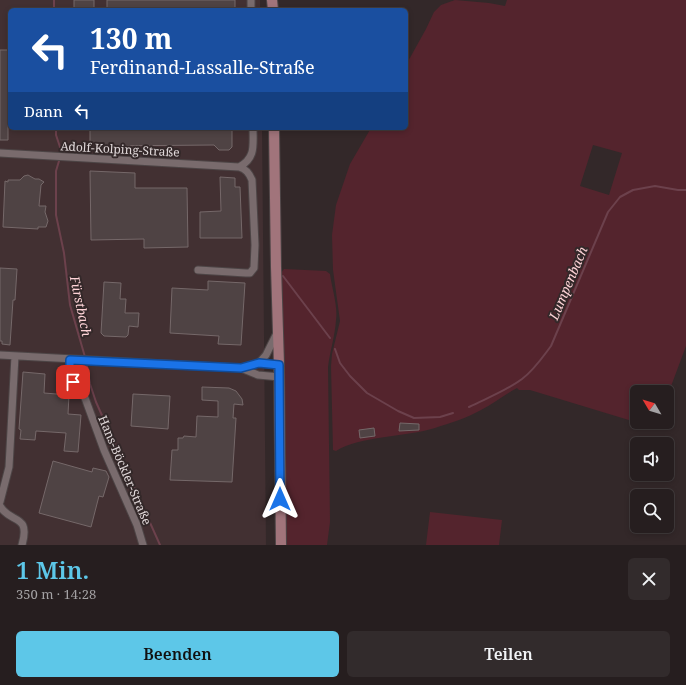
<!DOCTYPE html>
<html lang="de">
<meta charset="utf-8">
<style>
body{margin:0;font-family:"Noto Serif",serif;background:#322b2c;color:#f1f3f6;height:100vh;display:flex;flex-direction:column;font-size:15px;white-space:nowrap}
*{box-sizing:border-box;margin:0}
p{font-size:13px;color:#a4a2a4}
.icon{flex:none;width:22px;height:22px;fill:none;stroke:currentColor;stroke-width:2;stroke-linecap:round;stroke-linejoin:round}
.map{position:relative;height:545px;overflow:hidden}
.side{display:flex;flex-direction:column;background:#261e1f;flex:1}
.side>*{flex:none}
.banner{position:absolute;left:8px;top:8px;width:400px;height:122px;border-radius:6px;box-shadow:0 2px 6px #0003,0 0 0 1px #423c3d;background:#1a4fa0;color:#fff;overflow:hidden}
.needle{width:26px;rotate:308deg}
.tools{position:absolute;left:630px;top:385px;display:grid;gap:8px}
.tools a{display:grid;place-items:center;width:44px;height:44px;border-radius:6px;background:#261e1f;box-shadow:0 2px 6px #0003,0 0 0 1px #423c3d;font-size:20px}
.pin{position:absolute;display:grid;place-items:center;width:34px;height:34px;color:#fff;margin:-17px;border-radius:8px;box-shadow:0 2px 6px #0006}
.me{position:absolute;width:44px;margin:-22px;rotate:0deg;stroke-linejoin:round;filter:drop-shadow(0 0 3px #0008)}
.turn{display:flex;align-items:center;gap:14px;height:84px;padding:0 16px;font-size:18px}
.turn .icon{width:52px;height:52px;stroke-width:2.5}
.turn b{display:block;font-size:28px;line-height:34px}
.then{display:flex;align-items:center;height:38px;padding:0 16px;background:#0003;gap:8px;font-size:15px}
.round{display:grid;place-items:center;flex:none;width:42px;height:42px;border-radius:6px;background:#322b2c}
.headline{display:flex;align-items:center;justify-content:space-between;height:68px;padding:0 16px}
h1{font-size:24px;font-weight:600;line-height:30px;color:#5dc7e8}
.cta{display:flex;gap:8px;margin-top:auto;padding:8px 16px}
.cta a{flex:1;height:46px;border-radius:6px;background:#5dc7e8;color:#111;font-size:16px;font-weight:600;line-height:46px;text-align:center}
.cta a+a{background:#322b2c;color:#f1f3f6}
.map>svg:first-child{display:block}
</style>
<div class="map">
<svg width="686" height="545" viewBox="0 0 686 545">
<rect width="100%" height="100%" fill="#332829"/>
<!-- built -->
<path fill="#423032" d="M0,0H260V10H10V128H262L266,545H0Z"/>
<!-- green -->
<path fill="#54242d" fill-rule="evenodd" d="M455,0L489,3L505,6L507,0H686V346L667,397V392H637V422H658L657,426L642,424L530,390H519L517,388C504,395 493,404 481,410C467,418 450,423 435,428C406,437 360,436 336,451L333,450L331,366L332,354L340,321L333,270L332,235L336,205L350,164L371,128H406V65L426,29L434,12L441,5ZM593,145L622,153L609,195L580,186Z
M284,269L326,271L330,274C332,289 338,306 336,320C335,336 330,351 328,367L330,522L327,545H286L285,370L280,274Z
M430,512L502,520L499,545H426Z"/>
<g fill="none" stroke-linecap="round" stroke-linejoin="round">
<!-- stream -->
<path stroke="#6c414c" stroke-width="2" d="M54,0V10
M56,128V135L60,147V155L59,161L56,171V215L64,253L70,305L85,357
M283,276L330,338
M335,349L340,363L350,376L367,393L398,411L414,418L440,417L453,413
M86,361L90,384L96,402L160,545
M469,407C487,398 506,391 522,379C534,370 542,358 551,346L608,212L620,197L633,190L655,186L678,190H686"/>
</g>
<!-- building -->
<path fill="#4f4344" stroke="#756869" d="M74,0H94V10H74Z
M107,0H235V10H107Z
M0,50H9V56H10V115H8V140H0Z
M90,128H232V147L229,150H219L214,145L101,146V144H90Z
M90,171L135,173V188H187L188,247L144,248V239L91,240Z
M28,175L35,179H39L44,182L41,185L39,206H46L45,212L48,221L46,227H38V229L3,227L5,181L8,182V180H20L24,176Z
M220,177L235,178V187H240L242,238H200V212L221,211Z
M0,268L17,269L15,300H13L10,345L2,344V341H0Z
M208,281L245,283L241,345L218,344L219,336L170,333L172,288L208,290Z
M104,282L121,283L120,299H126L125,313H139L138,327L129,326L128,335L126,337L104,336L101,333Z
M23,372L45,374L44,393L69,395L68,414L81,415L78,452L64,451L66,433L36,431L35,440L20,439L21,430L19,429Z
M202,387L229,388L236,391L242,399L243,405L234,404L233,418H236L232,482L170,480L172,450H178V438H183L184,436L196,437L197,416L218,417V401L202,400Z
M133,394L170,396L168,429L131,426Z
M400,423L419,424V430L399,431Z
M374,428L375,436L360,438L359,430Z
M53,461L92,472L93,468L106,471L109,477L103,497L99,496L91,527L39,513Z"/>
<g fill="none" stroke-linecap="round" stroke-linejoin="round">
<defs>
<path id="street" d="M251,0V10
M0,153L239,167
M198,270L246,273H250L254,268L255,245L252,180C249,173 246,169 239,167C256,158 253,145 253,128
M0,355L241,368L258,375L280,377
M70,360L72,379L85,398L104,450L137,525L143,545
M259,363L266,355L276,335
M241,368L259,363L279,365
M0,502L9,467L15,356
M0,506C10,524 31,513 22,545"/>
<path id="secondary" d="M272,0L273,10
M274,128L276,267L279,365L281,545"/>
</defs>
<!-- street casing -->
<use href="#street" stroke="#4d4546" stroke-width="9"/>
<!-- secondary casing -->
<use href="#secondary" stroke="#4d4546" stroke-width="12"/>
<!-- street -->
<use href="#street" stroke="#796b6d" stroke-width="7"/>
<!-- secondary -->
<use href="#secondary" stroke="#a1747b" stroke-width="10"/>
</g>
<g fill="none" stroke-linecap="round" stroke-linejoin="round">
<defs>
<path id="route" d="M73,382L70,374V360L241,368L259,363L279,365L280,499"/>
</defs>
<!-- route casing -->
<use href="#route" stroke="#114b97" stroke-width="10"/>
<!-- route -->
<use href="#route" stroke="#1a73e8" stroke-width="7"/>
</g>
<g text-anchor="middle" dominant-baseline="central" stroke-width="4" stroke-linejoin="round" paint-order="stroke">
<!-- street labels -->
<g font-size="12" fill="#e0d8d9" stroke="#332829">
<text transform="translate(120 149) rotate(3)">Adolf-Kolping-Straße</text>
<text transform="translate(125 470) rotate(67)">Hans-Böckler-Straße</text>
</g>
<!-- water labels -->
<g font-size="13" font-style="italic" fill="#fed3d7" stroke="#332829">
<text transform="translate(568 283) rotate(-67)">Lumpenbach</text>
<text transform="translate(81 306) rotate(78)">Fürstbach</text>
</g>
</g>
</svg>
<div class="tools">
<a><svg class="needle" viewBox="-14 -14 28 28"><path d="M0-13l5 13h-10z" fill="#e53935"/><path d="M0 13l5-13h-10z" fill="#a4a2a4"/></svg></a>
<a><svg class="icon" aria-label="sound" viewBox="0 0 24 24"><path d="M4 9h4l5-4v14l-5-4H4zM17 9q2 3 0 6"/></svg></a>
<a><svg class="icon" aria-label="search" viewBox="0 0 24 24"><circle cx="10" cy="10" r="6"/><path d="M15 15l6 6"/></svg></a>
</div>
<div class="pin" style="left:73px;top:382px;background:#d93025"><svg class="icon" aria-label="arrive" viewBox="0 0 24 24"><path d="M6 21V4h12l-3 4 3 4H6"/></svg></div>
<svg class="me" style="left:280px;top:499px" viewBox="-20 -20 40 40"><path d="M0-17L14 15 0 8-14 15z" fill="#1a73e8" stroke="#fff" stroke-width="4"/></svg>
<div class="banner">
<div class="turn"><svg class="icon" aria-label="left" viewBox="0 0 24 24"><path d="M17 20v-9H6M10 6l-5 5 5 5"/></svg><div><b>130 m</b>Ferdinand-Lassalle-Straße</div></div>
<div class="then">Dann<svg class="icon" aria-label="left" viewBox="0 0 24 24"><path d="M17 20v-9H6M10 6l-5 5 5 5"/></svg></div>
</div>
</div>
<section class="side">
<div class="headline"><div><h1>1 Min.</h1><p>350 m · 14:28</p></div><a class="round"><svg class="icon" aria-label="close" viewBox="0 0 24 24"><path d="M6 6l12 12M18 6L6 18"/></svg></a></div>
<div class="cta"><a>Beenden</a><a>Teilen</a></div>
</section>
